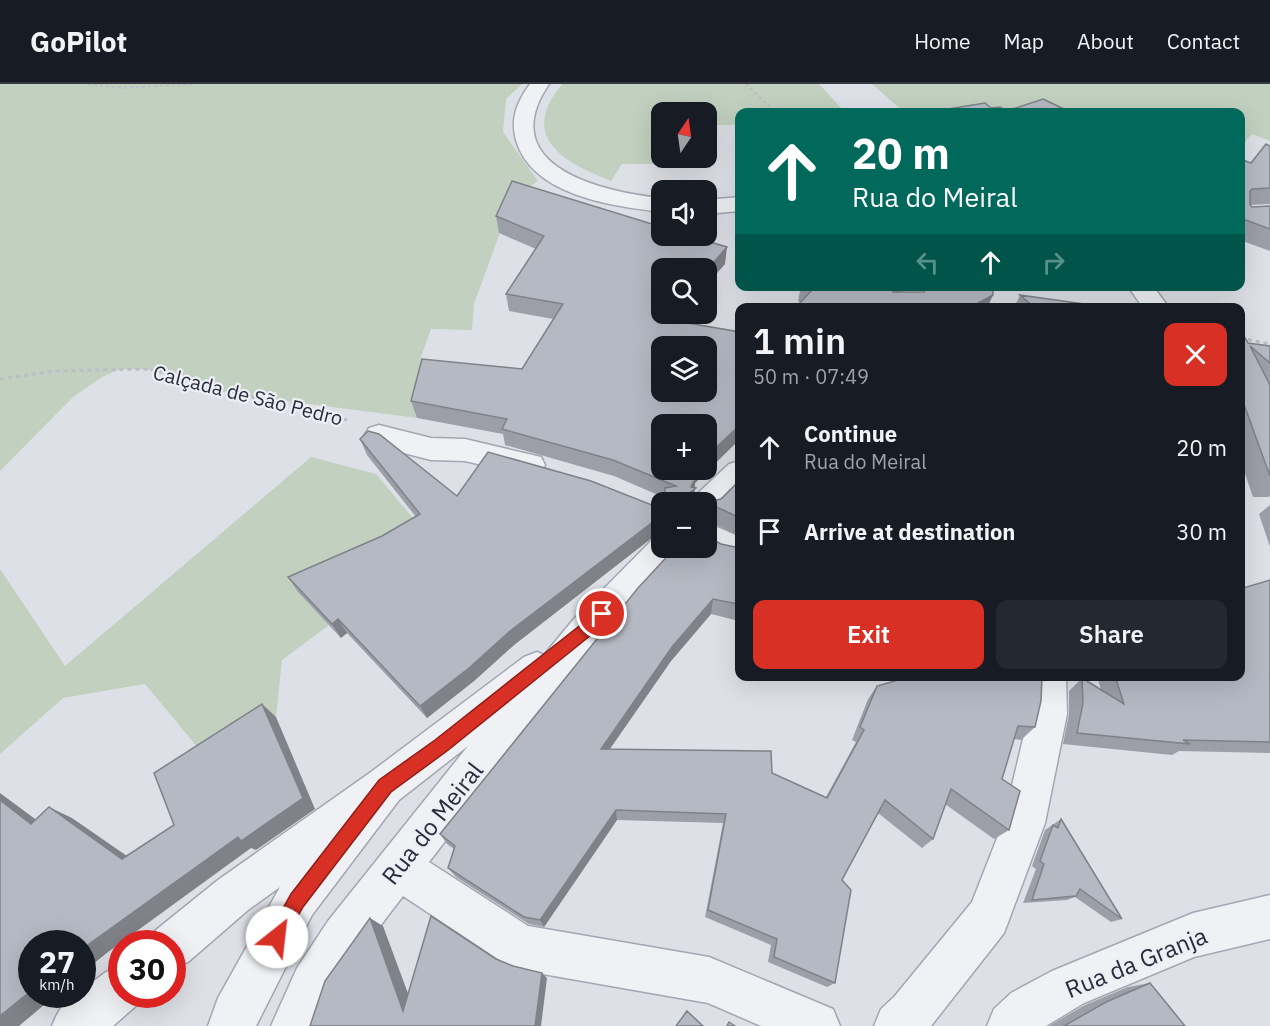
<!DOCTYPE html>
<meta charset="utf-8">
<style>
body{margin:0;font-family:"IBM Plex Sans",sans-serif;background:#242831;color:#f1f3f6;height:100vh;display:flex;flex-direction:column;font-size:22px;white-space:nowrap}
*{box-sizing:border-box;margin:0}
p{font-size:20px;color:#9ea1a6}
.icon{flex:none;width:33px;height:33px;fill:none;stroke:currentColor;stroke-width:2;stroke-linecap:round;stroke-linejoin:round}
.map{position:relative;flex:1;overflow:hidden}
.details{position:absolute;left:735px;top:219px;width:510px;height:378px;display:flex;flex-direction:column;background:#171b24;border-radius:12px;box-shadow:0 6px 24px #0002}
.details>*{flex:none}
.hud{position:absolute;left:735px;top:24px;width:510px;height:183px;border-radius:12px;box-shadow:0 6px 24px #0002;background:#00695c;color:#fff;overflow:hidden}
.needle{width:39px;rotate:13deg}
.fabs{position:absolute;left:651px;top:18px;display:grid;gap:12px}
.fabs a{display:grid;place-items:center;width:66px;height:66px;border-radius:12px;background:#171b24;box-shadow:0 6px 24px #0002;font-size:30px}
.speed{position:absolute;left:18px;top:846px;display:flex;gap:12px;font-size:30px;font-weight:700;text-align:center}
.speed>*{display:grid;place-content:center;width:78px;height:78px;border-radius:50%;background:#171b24;box-shadow:0 6px 24px #0002;line-height:1}
.speed small{font-size:15px;font-weight:400}
.speed .limit{border:9px solid #d22;background:#fff;color:#111}
.pin{position:absolute;display:grid;place-items:center;width:51px;height:51px;color:#fff;margin:-26px;border:3px solid #fff;border-radius:50%;box-shadow:0 2px 6px #0007}
.me{position:absolute;width:66px;margin:-33px;rotate:29deg;stroke-linejoin:round;filter:drop-shadow(0 0 4px #0008)}
.turn{display:flex;align-items:center;gap:21px;height:126px;padding:0 18px;font-size:27px}
.turn .icon{width:78px;height:78px;stroke-width:2.5}
.turn b{display:block;font-size:42px;line-height:51px}
.lanes{display:flex;align-items:center;height:57px;padding:0 18px;background:#0003;justify-content:center;gap:30px;direction:ltr}
.lanes .off{opacity:.35}
.round{display:grid;place-items:center;flex:none;width:63px;height:63px;border-radius:12px;background:#242831}
.headline{display:flex;align-items:center;justify-content:space-between;height:102px;padding:0 18px}
h1{font-size:36px;font-weight:600;line-height:45px}
.button{display:flex;gap:12px;margin-top:auto;padding:12px 18px}
.button a{flex:1;height:69px;border-radius:12px;background:#d93025;color:#fff;font-size:24px;font-weight:600;line-height:69px;text-align:center}
.button a+a{background:#242831;color:#f1f3f6}
ul{padding:0;list-style:none}
li{display:flex;align-items:center;gap:18px;height:84px;padding:0 18px}
li div{flex:1}
li b{display:block;font-size:22px}
li em{font-style:normal}
header{display:flex;align-items:center;gap:36px;box-sizing:border-box;height:84px;padding:0 30px;background:#171b24;border-bottom:2px solid #363941}
header strong{font-size:28px}
nav{display:flex;gap:33px;margin-inline-start:auto;font-size:21px}
.map>svg:first-child{display:block}
</style>
<header>
<strong>GoPilot</strong>
<nav><a>Home</a><a>Map</a><a>About</a><a>Contact</a></nav>
</header>
<div class="map">
<svg width="1270" height="942" viewBox="0 0 1270 942">
<rect width="100%" height="100%" fill="#dee0e7"/>
<!-- green -->
<path fill="#c1d0bf" d="M0,0H522L506,15L503,48L538,97L513,113L474,220L472,246L431,245L421,273L417,334L233,310L145,285H120L102,293L73,313L0,387Z
M562,0H819L845,28H740L739,41H707L706,28H662L661,49L651,59L653,80H622L611,97C580,84 528,64 549,20C552,13 558,6 562,0Z
M872,0H1270V57L1252,50L1241,62L1240,28H904Z
M311,373L376,390L424,447L298,508L329,541L282,576L276,633L208,676L145,600L63,614L0,670V485L65,582Z"/>
<g fill="none" stroke-linecap="round" stroke-linejoin="round">
<defs>
<path id="street" d="M530,0H549C493,82 601,108 662,114V128C613,122 532,112 516,56C510,34 517,18 530,0Z
M740,113V127L706,130V116Z
M908,202H934L916,224H889Z
M1128,202H1153L1169,224H1143Z
M379,341L431,354L465,355L541,373L545,381L541,389L530,392L465,377L431,376L369,360L364,352L369,344Z
M740,377V407L717,430L706,433V418H692L695,412L729,380Z
M706,438L740,453V480L719,474L700,464H706Z
M662,452V464H681L677,473L599,558L429,778L528,842L709,873L833,925L840,942H761L708,919L520,886L504,879L403,812C372,853 339,894 319,942H271L297,884L328,837L468,662L399,716L312,831L256,942H208L218,914L280,803L248,826L188,878L172,884V860H150L156,846L218,796L371,688L524,573L537,568L544,571L573,536L653,455Z
M1030,592H1066L1067,630L1045,739L1010,833L1004,849L931,942H874L881,925L894,913L972,818L1003,739L1029,630Z
M1270,811V855L1194,873L1084,919L1046,942H987L994,925L1011,909L1052,887L1193,829Z
M122,881V910H143L138,920L113,942H52C57,929 67,910 82,910V906L106,888Z"/>
</defs>
<!-- street casing -->
<use href="#street" stroke="#a3a7b1" stroke-width="3"/>
<!-- path-far1 -->
<path stroke="#bcbec5" stroke-width="2" stroke-dasharray="3 3" stroke-linecap="butt" d="M88,0L122,4L192,0
M746,0L775,28"/>
<!-- path -->
<path stroke="#bcbec5" stroke-width="3" stroke-dasharray="4 4" stroke-linecap="butt" d="M1240,254L1270,260
M0,295L54,287L145,285L192,293L233,310L298,320L347,336"/>
<!-- street -->
<use href="#street" fill="#f0f1f5" fill-rule="evenodd"/>
</g>
<!-- wall -->
<path fill="#9c9fa8" d="M1270,62V120L1250,121L1252,123L1270,122V167L1240,156V75L1251,79Z
M496,132L725,180L662,230H683L676,237L740,248V355L695,399L694,418H664L665,414L614,392L505,361L503,350L417,334L411,317L522,285L553,235L509,227L506,210L536,165L499,149Z
M801,202H905L899,208L800,218L798,217Z
M1020,211L1113,224H1014Z
M1240,245L1248,259L1270,262V412L1268,413H1253L1240,375Z
M360,355L457,412L662,425V446L514,561L474,597L427,634L347,549L341,554L298,508L288,493L382,452L416,433L367,371Z
M740,399V452L706,436V418L721,415Z
M1270,421V463L1259,430Z
M721,460L740,464V519L735,536L711,530L671,577L610,665L772,689L826,713L856,658L852,656L868,615L877,602L1035,643L1021,656L1014,655L1002,695L1009,746L994,755L945,720L933,755L922,764L878,729L842,796L835,899L827,903L768,878L771,861L705,833L723,739L617,736L544,843L529,840L456,793L448,784L454,765L447,760L440,750Z
M1270,496V669L1179,667L1172,671L1063,660L1069,630V607L1082,594L1101,606L1097,592H1240Z
M1061,735L1122,835L1111,838L1075,813L1067,816L1023,819L1036,785L1032,782L1045,746Z
M1150,899L1185,942H1049L1085,921L1128,903Z"/>
<!-- shaded-wall -->
<path fill="#7f8288" d="M727,163L725,180L706,202V187Z
M895,202H905L887,223L893,205Z
M993,211L987,224H969Z
M669,230H683L663,252L664,235Z
M740,341V355L695,399L694,418H677L685,395L694,386H706V373Z
M662,431V446L514,561L474,597L427,634L420,622L510,547Z
M713,515L711,530L671,577L602,676L601,665L672,563Z
M338,535L347,549L341,554L332,540Z
M262,620L276,633L315,725L256,766L251,764L108,868L82,889V865L238,753Z
M0,709L54,749L31,740L0,716Z
M49,723L72,734L143,783L122,775Z
M616,726L617,736L544,843L540,836Z
M370,834L383,842L416,931L403,927Z
M542,889L547,894L541,942H535Z
M32,906V910H57L19,942H0V932Z"/>
<!-- building -->
<path fill="#b5b9c3" stroke="#7f8288" stroke-width="1.5" fill-rule="evenodd" d="M1043,15L1070,28H929L985,19L991,24L1000,23L1007,27Z
M1266,60L1270,62V104L1252,105L1250,107V121L1252,123L1270,122V145L1240,134V75L1251,79Z
M512,97L662,143V152H689L727,163L706,187V184H662V230H669L664,235L740,248V341L706,373V340H662V386H694L685,395L696,393L691,403L696,404L677,418H665V404L676,402L613,376L502,345L507,335L411,317L422,275L522,285L563,220L506,210L544,152L496,132ZM662,262H706V308H662Z
M807,202H895L893,205V208H924L929,202H993V211L969,224H795L813,205Z
M1020,211L1113,224H1035Z
M1240,245L1248,259L1270,262V279L1250,262L1270,301V392L1243,318L1240,324Z
M368,347L379,350L457,412L488,368L591,397L662,425V431L510,547L469,584L420,622L338,535L332,540L288,493L382,452L420,430L360,355Z
M738,398L740,399V434L708,419L706,436L707,418L721,415Z
M706,452L721,460L740,464V515L738,520L713,515L672,563L601,665L771,667L772,689L827,714L864,646L860,643L877,602L912,592H1042L1041,617L1035,643L1018,642L1002,695L1020,707L1009,746L951,705L933,755L885,716L842,796L851,806L835,899L774,873L777,855L708,826L726,730L616,726L540,836L524,833L448,784L455,762L440,750L638,504L675,464H706Z
M1270,496V658L1183,656L1190,660L1077,649L1083,619L1082,594L1124,620L1115,592H1240V505Z
M262,620L303,714L241,757L238,753L82,865V860H32V906L0,932V716L31,740L49,723L122,775L174,741L154,689Z
M1061,735L1122,835L1080,805L1076,812L1032,816L1044,780L1040,777L1053,741L1058,744Z
M431,832L496,875L513,882L542,889L535,942H310L325,897L370,834L403,927Z
M1150,899L1185,942H1064L1106,918Z
M687,927L703,942H676Z
M729,938L735,942H727Z"/>
<!-- route -->
<path fill="#d93025" stroke="#8d1f18" stroke-width="1.5" d="M602,524L607,526L609,530L591,551L447,667L391,708L303,823L283,859L277,862L270,859L267,853L291,810L379,696L435,656Z"/>
<g text-anchor="middle" dominant-baseline="central" stroke-width="4.5" stroke-linejoin="round" paint-order="stroke">
<!-- street labels -->
<g font-size="20" fill="#272d3d" stroke="#edeff4">
<text transform="translate(248 311) rotate(14)">Calçada de São Pedro</text>
</g>
<!-- near-street labels -->
<g font-size="24" fill="#272d3d" stroke="#edeff4">
<text transform="translate(432 739) rotate(-52)">Rua do Meiral</text>
<text transform="translate(1136 878) rotate(-22)">Rua da Granja</text>
</g>
</g>
</svg>
<div class="fabs">
<a><svg class="needle" viewBox="-14 -14 28 28"><path d="M0-13l5 13h-10z" fill="#e53935"/><path d="M0 13l5-13h-10z" fill="#9ea1a6"/></svg></a>
<a><svg class="icon" aria-label="sound" viewBox="0 0 24 24"><path d="M4 9h4l5-4v14l-5-4H4zM17 9q2 3 0 6"/></svg></a>
<a><svg class="icon" aria-label="search" viewBox="0 0 24 24"><circle cx="10" cy="10" r="6"/><path d="M15 15l6 6"/></svg></a>
<a><svg class="icon" aria-label="layers" viewBox="0 0 24 24"><path d="M12 4l9 5-9 5-9-5zM3 14l9 5 9-5"/></svg></a>
<a>+</a>
<a>−</a>
</div>
<div class="speed"><div>27<small>km/h</small></div><div class="limit">30</div></div>
<div class="pin" style="left:602px;top:530px;background:#d93025"><svg class="icon" aria-label="arrive" viewBox="0 0 24 24"><path d="M6 21V4h12l-3 4 3 4H6"/></svg></div>
<svg class="me" style="left:277px;top:853px" viewBox="-20 -20 40 40"><circle r="19" fill="#fff"/><path d="M0-13L10 11 0 6-10 11z" fill="#d93025"/></svg>
<div class="hud">
<div class="turn"><svg class="icon" aria-label="ahead" viewBox="0 0 24 24"><path d="M12 20V5M6 11l6-6 6 6"/></svg><div><b>20 m</b>Rua do Meiral</div></div>
<div class="lanes"><svg class="icon off" aria-label="left" viewBox="0 0 24 24"><path d="M17 20v-9H6M10 6l-5 5 5 5"/></svg><svg class="icon" aria-label="ahead" viewBox="0 0 24 24"><path d="M12 20V5M6 11l6-6 6 6"/></svg><svg class="icon off" aria-label="right" viewBox="0 0 24 24"><path d="M7 20v-9h11M14 6l5 5-5 5"/></svg></div>
</div>
<section class="details">
<div class="headline"><div><h1>1 min</h1><p>50 m · 07:49</p></div><a class="round" style="background:#d93025;color:#fff"><svg class="icon" aria-label="close" viewBox="0 0 24 24"><path d="M6 6l12 12M18 6L6 18"/></svg></a></div>
<ul>
<li><svg class="icon" aria-label="ahead" viewBox="0 0 24 24"><path d="M12 20V5M6 11l6-6 6 6"/></svg><div><b>Continue</b><p>Rua do Meiral</p></div><em>20 m</em></li>
<li><svg class="icon" aria-label="arrive" viewBox="0 0 24 24"><path d="M6 21V4h12l-3 4 3 4H6"/></svg><div><b>Arrive at destination</b></div><em>30 m</em></li>
</ul>
<div class="button"><a>Exit</a><a>Share</a></div>
</section>
</div>
